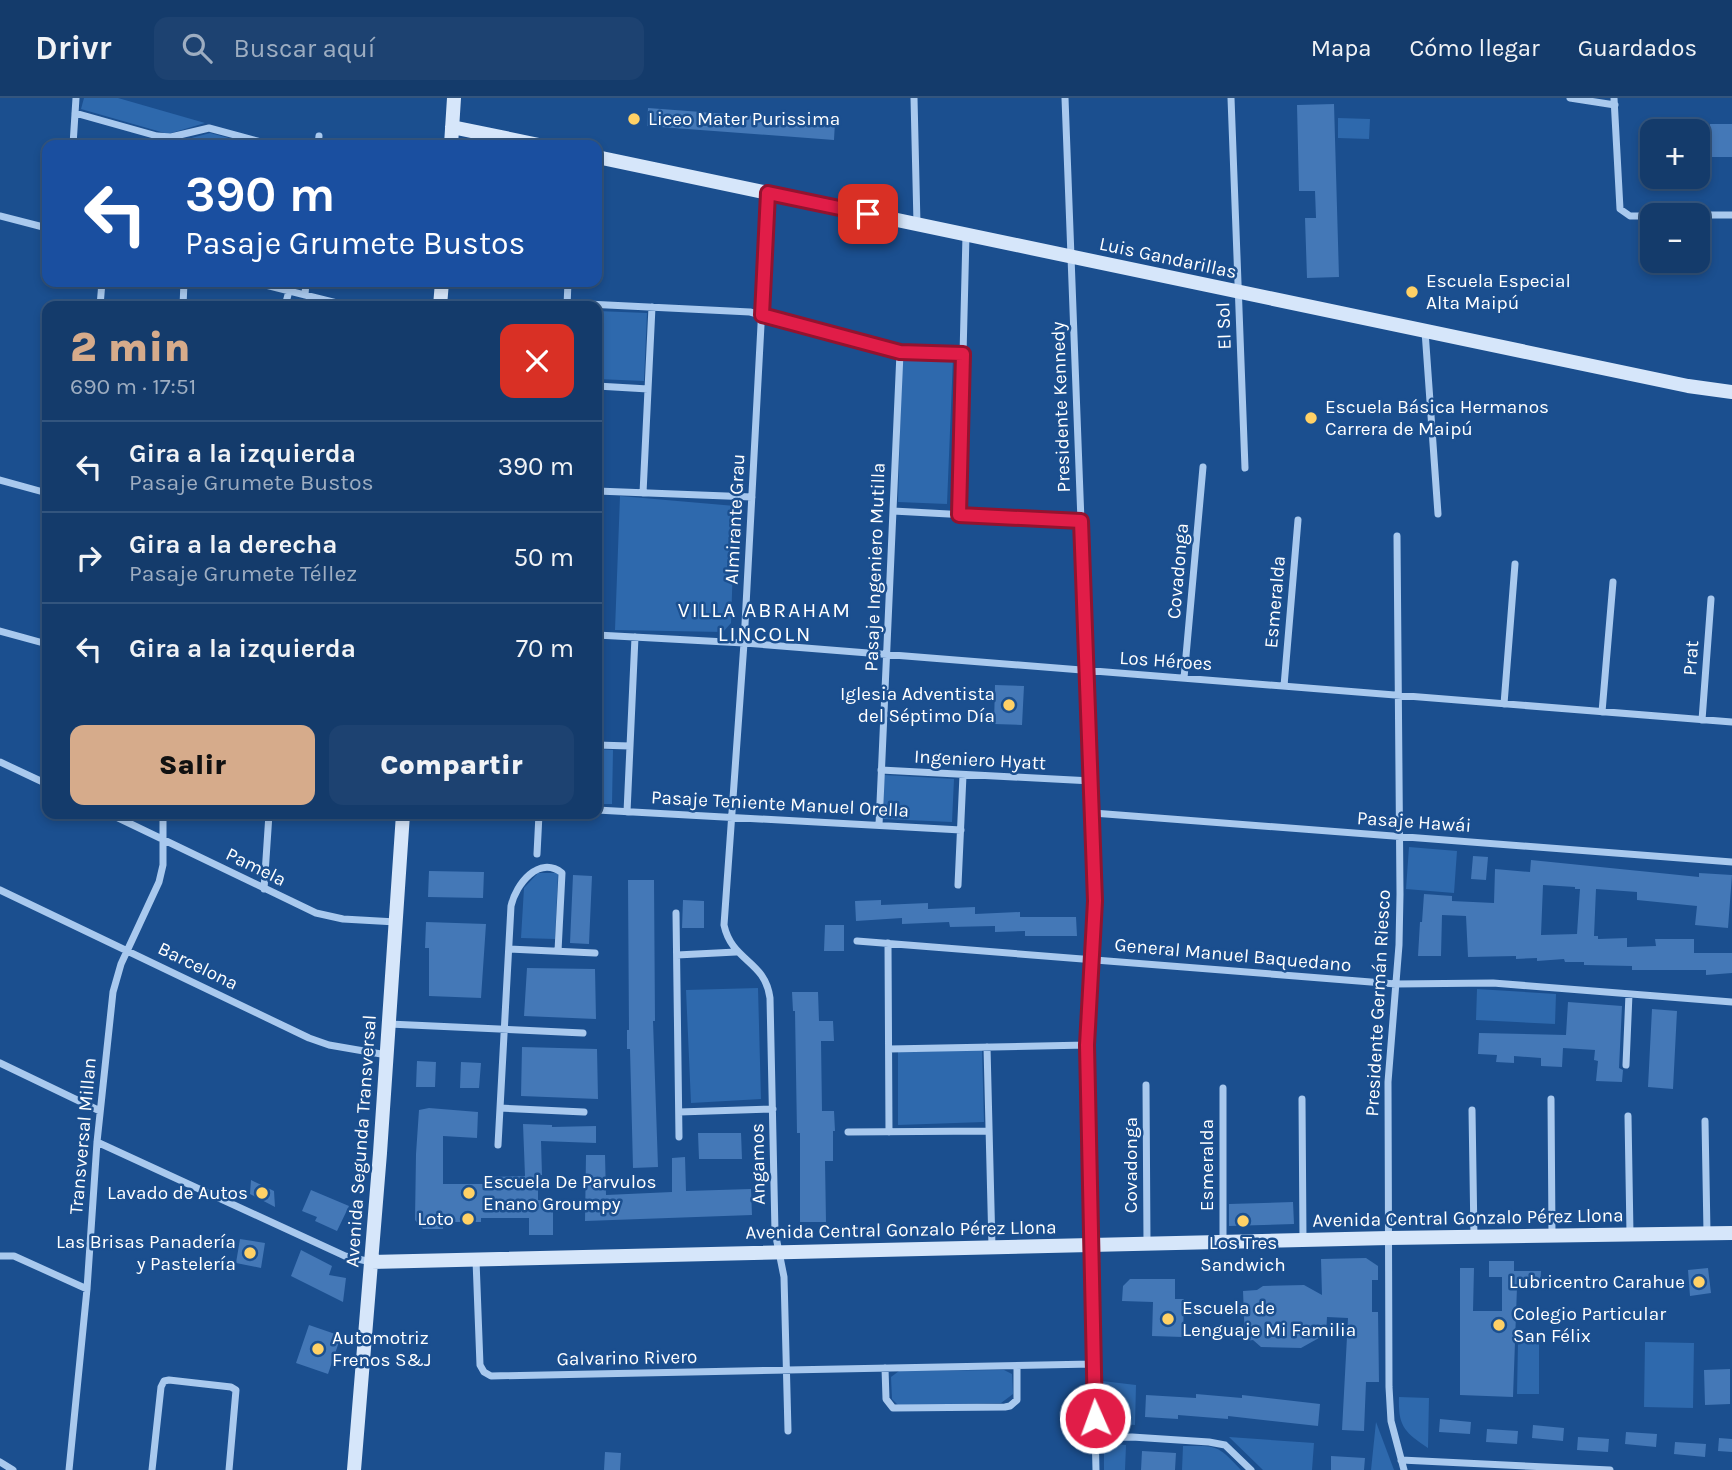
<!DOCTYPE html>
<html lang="es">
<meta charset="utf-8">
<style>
body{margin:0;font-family:Karla,sans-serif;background:#1d4271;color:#f1f3f6;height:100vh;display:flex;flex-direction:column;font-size:26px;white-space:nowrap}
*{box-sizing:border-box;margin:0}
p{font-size:23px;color:#9dadc1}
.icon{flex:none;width:38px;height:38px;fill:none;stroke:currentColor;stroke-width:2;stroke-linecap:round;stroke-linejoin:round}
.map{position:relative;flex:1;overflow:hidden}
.sheet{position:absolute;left:42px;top:203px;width:560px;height:518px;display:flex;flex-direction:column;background:#143b6b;border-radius:14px;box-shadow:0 4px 10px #0003,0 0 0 2px #33557e}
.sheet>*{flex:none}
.top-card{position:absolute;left:42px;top:42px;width:560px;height:147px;border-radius:14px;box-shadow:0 4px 10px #0003,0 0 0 2px #33557e;background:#1a4fa0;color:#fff;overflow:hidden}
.controls{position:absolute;left:1640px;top:21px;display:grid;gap:14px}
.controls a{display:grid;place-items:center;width:70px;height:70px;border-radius:14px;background:#143b6b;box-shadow:0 4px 10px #0003,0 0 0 2px #33557e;font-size:35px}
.pin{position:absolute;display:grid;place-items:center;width:60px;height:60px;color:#fff;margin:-30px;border-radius:14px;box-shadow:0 4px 10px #0006}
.me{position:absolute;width:77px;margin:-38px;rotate:358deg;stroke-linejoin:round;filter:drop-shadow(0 0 5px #0008)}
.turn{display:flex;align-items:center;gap:24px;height:147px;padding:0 28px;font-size:32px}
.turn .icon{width:91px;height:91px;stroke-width:2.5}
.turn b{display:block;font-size:49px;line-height:60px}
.round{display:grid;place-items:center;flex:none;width:74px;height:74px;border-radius:14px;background:#1d4271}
.summary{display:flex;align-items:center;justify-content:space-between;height:119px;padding:0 28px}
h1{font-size:42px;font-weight:800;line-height:52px;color:#d6ab8b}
.button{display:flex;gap:14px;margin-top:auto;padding:14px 28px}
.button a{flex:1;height:80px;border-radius:14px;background:#d6ab8b;color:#111;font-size:28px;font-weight:800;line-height:80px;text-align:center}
.button a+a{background:#1d4271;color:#f1f3f6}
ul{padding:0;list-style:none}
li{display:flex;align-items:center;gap:21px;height:91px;padding:0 28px;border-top:2px solid #33557e}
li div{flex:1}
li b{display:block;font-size:26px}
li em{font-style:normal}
header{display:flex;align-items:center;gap:42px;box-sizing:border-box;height:98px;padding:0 35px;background:#143b6b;border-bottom:2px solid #33557e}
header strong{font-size:33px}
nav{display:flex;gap:38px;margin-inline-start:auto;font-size:24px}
.search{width:490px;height:63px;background:#1d4271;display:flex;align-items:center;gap:18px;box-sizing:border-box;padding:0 24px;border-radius:14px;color:#9dadc1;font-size:26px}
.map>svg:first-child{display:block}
</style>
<header>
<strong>Drivr</strong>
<div class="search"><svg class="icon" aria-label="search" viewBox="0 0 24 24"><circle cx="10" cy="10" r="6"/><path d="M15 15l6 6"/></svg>Buscar aquí</div>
<nav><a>Mapa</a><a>Cómo llegar</a><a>Guardados</a></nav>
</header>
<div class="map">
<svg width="1732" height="1372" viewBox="0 0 1732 1372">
<rect width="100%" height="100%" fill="#1b4f8f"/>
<!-- green -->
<path fill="#2e69ad" d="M84,0H118L205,25L168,36L81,11Z
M1338,20L1370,21L1369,41L1338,40Z
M210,35L255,47H180L173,45Z
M597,213L647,215L644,283L597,281Z
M953,260L947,406L898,404L902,261Z
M620,398L735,408L731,525L723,534L615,532Z
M597,651L613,652L612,706H597Z
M884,677L954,681L952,724L883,721Z
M1409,749L1457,753L1454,795L1406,791Z
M538,775H558L555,841L521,840L524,790Z
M758,890L761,1001L691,1005L686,892Z
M1477,891L1556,896L1555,926L1476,922Z
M982,952L984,1024L898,1027V954Z
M1518,1244H1539V1296H1517Z
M1645,1244L1694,1245L1693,1310L1644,1309Z
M1004,1272L1012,1276L1013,1296L1001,1305L898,1307L892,1301L891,1279L899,1273Z
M1102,1283L1136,1287L1135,1327L1110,1325L1104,1319Z
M1399,1299L1429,1300L1428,1350C1404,1334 1398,1328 1399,1299Z
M1376,1324L1394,1372H1371Z
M1229,1339L1314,1345L1312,1372H1263Z
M1106,1345L1126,1347L1125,1372H1104V1350Z
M1183,1348C1217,1348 1217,1346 1241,1372H1182Z"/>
<!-- building -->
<path fill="#4478b7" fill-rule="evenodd" d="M1334,6L1339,179L1307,180L1305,120H1316L1315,93H1299L1297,7Z
M648,10L835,24L834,42L647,28Z
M1710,26H1732V59H1710Z
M995,587L1024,588L1022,627L994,626Z
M1473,758L1488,759L1486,782L1471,781Z
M1531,762L1699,779V775L1732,777L1728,830L1695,827L1697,808L1637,802V794L1596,791L1594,838H1598V841L1627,840V849L1656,848L1655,841H1694V855H1732V875L1706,877V872H1632V868L1584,867V864H1565L1564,861L1537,863V860L1516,861V858L1468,859L1466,818L1442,817L1441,858H1418L1420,824H1422L1424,796L1452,798V803L1494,805L1495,771L1530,774ZM1543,787L1575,789V791H1580L1577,836L1541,837Z
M429,773L484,774L483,800L428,799Z
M573,777L592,778L589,846L570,845Z
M628,782H654L655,923H653L658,1069L633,1070L630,951H627V932H629Z
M683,802L704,803V830H682Z
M881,802V807L928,805V811L975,809V816L1020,814V819H1076L1077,838H1025V833L995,834V828L950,829L949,824L902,826V820L856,823L855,803Z
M426,824L486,826L481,900L429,898V850H425Z
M825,827H844V853H824Z
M527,870L595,871L596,921L524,918Z
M792,894H818L819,923H833L834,943H821L822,1013H834L835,1033H833V1063H825L826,1124H800V1035H797L795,913H793Z
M1568,904L1622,908L1619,970L1623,972L1622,984L1596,983L1598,963L1594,962L1595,952L1563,950L1562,969L1541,968V960L1514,958V965L1496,964L1497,957L1478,956L1479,935L1566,937Z
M1652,911L1677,913L1673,991L1648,989Z
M522,949L597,951L598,1001L521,998Z
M417,963L436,964L435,989H416Z
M461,964L481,965L479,990H460Z
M429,1010L478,1014L477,1040L443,1038V1086H486V1079L525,1078L523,1026L552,1027V1029L596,1028V1045L541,1043L542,1077H538V1102L553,1103V1137H529V1120H481V1124H443V1131H423L415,1122L416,1056L419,1012Z
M698,1035H741L742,1061H699Z
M586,1057H605L606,1097L672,1094V1060L685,1059L686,1093L751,1091L752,1117L585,1123Z
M251,1082L274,1093L275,1109L250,1096Z
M311,1092L349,1108L337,1133L315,1123L317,1119L302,1113Z
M1293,1104L1294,1126L1229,1128V1106Z
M240,1141L265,1145L261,1170L236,1165Z
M301,1152L332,1168L329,1177L346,1180L343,1204L291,1178Z
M1366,1160L1378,1168V1182H1372V1214H1378L1379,1284H1366L1364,1333L1342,1332L1348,1220L1327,1219L1326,1236L1301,1250L1261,1249L1253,1242L1245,1243L1243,1193L1257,1192L1263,1188L1304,1187L1322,1197L1321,1161Z
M1489,1163H1514V1173H1541L1540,1189H1517L1513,1299L1460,1297V1170H1474L1473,1213H1502V1179H1489Z
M1708,1170L1711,1195L1690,1198L1688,1172Z
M1130,1181H1175V1201H1184L1183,1239L1152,1238L1153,1204L1122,1203L1123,1188Z
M309,1227L341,1238L328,1276L296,1265Z
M1730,1271V1306L1705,1307L1704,1272Z
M1196,1296L1242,1300V1297L1320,1306L1318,1328L1228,1318V1321L1178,1317V1321L1145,1319L1146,1297L1196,1300Z
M1440,1321L1471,1324L1470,1336L1439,1334Z
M1533,1327L1564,1330L1563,1343L1532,1340Z
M1487,1331L1518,1333L1517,1346L1486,1344Z
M1626,1334L1657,1336L1656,1349L1625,1346Z
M1578,1339L1609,1341L1608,1354L1577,1352Z
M1719,1340L1732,1341V1354L1718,1353Z
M1675,1344L1706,1346L1705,1359L1674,1356Z
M1142,1353L1176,1355L1175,1372H1141Z
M605,1354L621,1355L620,1372H604Z
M1331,1358L1365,1360L1364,1372H1331Z"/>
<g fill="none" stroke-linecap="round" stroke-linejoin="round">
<!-- street -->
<path stroke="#a9c9ee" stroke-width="7" d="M914,0L917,126
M1065,0L1094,767V831L1087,976L1096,1372
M1231,0L1245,370
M1570,0L1615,7
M1614,0L1620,111L1630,118H1652
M75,15L157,38L171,39L209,30L272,47
M73,47L76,0
M318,47L319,38
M768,96L744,545L724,827C732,864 765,862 770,900L775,1134L784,1179L788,1333
M1698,117H1732
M0,118L47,130
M253,184L349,208
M305,197L306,184
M567,205L750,214L900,255L963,256
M100,208L102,184
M183,208L184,184
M285,208L289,193
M567,208L568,184
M1425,233L1438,416
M597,288L648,291
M0,382L47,395
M597,393L752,399
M643,395L652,209
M893,413L1081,423
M959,417L966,137
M1397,438L1400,796L1399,847L1388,984L1389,1289L1391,1323L1404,1372
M0,533L47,546
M597,537L744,545L1732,624
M1184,580L1203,369
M1284,588L1298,422
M1504,606L1515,466
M1602,614L1613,484
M1702,622L1711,501
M597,647L630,648
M0,664L47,686
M881,672L1092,683
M597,712L961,732
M627,714L635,539
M1093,715L1732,764
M110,716L316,815L343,821L396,824
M879,727L900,255
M537,756L539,716
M958,787L963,677
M264,791L269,716
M0,792L309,940L329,947L387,957
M676,815L679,1039
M857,843L1396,886L1493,885L1732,904
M888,845L889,1034
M509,851L595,855
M677,857L736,854
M389,926L583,935
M987,949L992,1149
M889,951L1087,947
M0,965L100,1013
M1626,967L1629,896
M1146,987L1147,1145
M1223,990V1144
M1302,1001L1303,1142
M1551,1001L1552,1137
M500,1010L584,1014
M1472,1012L1474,1139
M679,1014L773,1011
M1628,1018L1630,1136
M1705,1023L1707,1135
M848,1034L989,1033
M97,1044L345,1158L371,1164
M498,1047L511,808C516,786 539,757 562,775L558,853
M0,1158H14L87,1191
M476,1162L480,1267L484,1274L491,1278L1093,1266
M885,1270L886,1301L893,1310L1005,1309L1010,1308L1017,1302V1268
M1096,1340L1132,1339L1209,1344L1225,1347L1251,1372
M1401,1362L1610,1372
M0,1364L13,1372
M69,1372L87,1191L97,1044L113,894L121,866L159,784L163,767V716
M152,1372L161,1289L164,1283L169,1282L231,1289L236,1292L229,1372"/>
<!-- secondary -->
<path stroke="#d6e6fa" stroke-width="14" d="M452,29L539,47
M451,47L454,0
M597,59L1688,288L1732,294
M440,208L442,184
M371,1164L1389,1140L1732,1135
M354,1372L380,1055L403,716"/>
</g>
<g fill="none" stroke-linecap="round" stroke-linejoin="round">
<defs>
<path id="route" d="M868,116L768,95L762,217L900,254L963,256L959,417L1081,423L1095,803L1087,947L1095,1320"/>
</defs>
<!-- route casing -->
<use href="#route" stroke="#92132f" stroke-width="18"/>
<!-- route -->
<use href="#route" stroke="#e11d48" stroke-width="12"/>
</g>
<!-- markers -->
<g fill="#ffd166" stroke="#1b4f8f" stroke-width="2.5">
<circle cx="634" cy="21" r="7"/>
<circle cx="1412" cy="194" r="7"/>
<circle cx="1311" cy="320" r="7"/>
<circle cx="1009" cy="607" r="7"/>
<circle cx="262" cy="1095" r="7"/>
<circle cx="469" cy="1095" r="7"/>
<circle cx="468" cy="1121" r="7"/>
<circle cx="1243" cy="1123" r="7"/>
<circle cx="250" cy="1155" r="7"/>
<circle cx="1699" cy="1184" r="7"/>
<circle cx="1168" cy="1221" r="7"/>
<circle cx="1499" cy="1227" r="7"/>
<circle cx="318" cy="1251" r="7"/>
</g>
<g text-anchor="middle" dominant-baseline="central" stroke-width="5" stroke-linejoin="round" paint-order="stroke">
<!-- poi labels -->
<g font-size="19" fill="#fff" stroke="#1b4f8f" text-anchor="start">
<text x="648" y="21">Liceo Mater Purissima</text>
<text x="1426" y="183">Escuela Especial<tspan x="1426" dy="22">Alta Maipú</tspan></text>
<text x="1325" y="309">Escuela Básica Hermanos<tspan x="1325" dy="22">Carrera de Maipú</tspan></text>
<text x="995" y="596" text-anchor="end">Iglesia Adventista<tspan x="995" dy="22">del Séptimo Día</tspan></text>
<text x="483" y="1084">Escuela De Parvulos<tspan x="483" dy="22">Enano Groumpy</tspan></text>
<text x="248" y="1095" text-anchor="end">Lavado de Autos</text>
<text x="454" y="1121" text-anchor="end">Loto</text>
<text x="236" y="1144" text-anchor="end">Las Brisas Panadería<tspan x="236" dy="22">y Pastelería</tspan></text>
<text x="1243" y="1145" text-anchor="middle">Los Tres<tspan x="1243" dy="22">Sandwich</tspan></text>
<text x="1685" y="1184" text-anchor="end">Lubricentro Carahue</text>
<text x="1182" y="1210">Escuela de<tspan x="1182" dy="22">Lenguaje Mi Familia</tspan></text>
<text x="1513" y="1216">Colegio Particular<tspan x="1513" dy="22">San Félix</tspan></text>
<text x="332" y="1240">Automotriz<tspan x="332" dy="22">Frenos S&amp;J</tspan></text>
</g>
<!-- street labels -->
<g font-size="19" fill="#fff" stroke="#1b4f8f">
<text transform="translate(1168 160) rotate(12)">Luis Gandarillas</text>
<text transform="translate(1224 228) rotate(-92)">El Sol</text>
<text transform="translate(1061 309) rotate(-92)">Presidente Kennedy</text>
<text transform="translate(735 421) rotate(-87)">Almirante Grau</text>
<text transform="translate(875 469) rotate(-88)">Pasaje Ingeniero Mutilla</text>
<text transform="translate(1178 473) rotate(-85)">Covadonga</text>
<text transform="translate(1275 504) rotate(-85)">Esmeralda</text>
<text transform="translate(1691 560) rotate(-86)">Prat</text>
<text transform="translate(1166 563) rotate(4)">Los Héroes</text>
<text transform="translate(980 662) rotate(3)">Ingeniero Hyatt</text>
<text transform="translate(780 706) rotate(3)">Pasaje Teniente Manuel Orella</text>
<text transform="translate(1414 724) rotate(4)">Pasaje Hawái</text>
<text transform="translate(256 769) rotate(26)">Pamela</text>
<text transform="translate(1233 857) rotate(5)">General Manuel Baquedano</text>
<text transform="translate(198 868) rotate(26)">Barcelona</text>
<text transform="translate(1378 905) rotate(-87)">Presidente Germán Riesco</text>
<text transform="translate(83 1038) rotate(-85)">Transversal Millan</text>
<text transform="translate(361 1043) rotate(-86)">Avenida Segunda Transversal</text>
<text transform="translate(758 1066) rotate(-91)">Angamos</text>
<text transform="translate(1131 1067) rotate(-90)">Covadonga</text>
<text transform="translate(1207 1067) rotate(-90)">Esmeralda</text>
<text transform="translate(1468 1120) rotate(-1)">Avenida Central Gonzalo Pérez Llona</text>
<text transform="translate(901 1132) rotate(-1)">Avenida Central Gonzalo Pérez Llona</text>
<text transform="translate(627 1260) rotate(-1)">Galvarino Rivero</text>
</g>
<!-- neighbourhood labels -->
<g font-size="21" letter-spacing="2" fill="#fff" stroke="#1b4f8f">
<text x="765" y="512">VILLA ABRAHAM<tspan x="765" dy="24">LINCOLN</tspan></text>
</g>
</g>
</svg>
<div class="controls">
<a>+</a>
<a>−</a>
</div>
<div class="pin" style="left:868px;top:116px;background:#d93025"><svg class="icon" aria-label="arrive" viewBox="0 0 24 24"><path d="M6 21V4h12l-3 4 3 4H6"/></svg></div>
<svg class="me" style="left:1095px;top:1320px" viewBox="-20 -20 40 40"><circle r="17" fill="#e11d48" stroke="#fff" stroke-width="3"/><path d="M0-11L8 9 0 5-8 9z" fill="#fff"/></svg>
<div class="top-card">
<div class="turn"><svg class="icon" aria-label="left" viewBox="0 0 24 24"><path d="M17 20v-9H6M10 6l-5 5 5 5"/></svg><div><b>390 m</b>Pasaje Grumete Bustos</div></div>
</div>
<section class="sheet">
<div class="summary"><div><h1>2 min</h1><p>690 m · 17:51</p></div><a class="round" style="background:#d93025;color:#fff"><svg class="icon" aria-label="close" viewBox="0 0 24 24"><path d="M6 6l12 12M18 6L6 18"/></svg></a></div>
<ul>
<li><svg class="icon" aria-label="left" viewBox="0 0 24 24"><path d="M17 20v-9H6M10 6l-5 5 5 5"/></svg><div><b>Gira a la izquierda</b><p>Pasaje Grumete Bustos</p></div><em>390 m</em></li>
<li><svg class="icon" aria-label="right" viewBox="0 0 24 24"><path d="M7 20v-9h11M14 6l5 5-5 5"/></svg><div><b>Gira a la derecha</b><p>Pasaje Grumete Téllez</p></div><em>50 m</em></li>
<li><svg class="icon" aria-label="left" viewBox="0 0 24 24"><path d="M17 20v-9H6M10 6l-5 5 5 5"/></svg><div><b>Gira a la izquierda</b></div><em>70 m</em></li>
</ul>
<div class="button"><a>Salir</a><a>Compartir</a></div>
</section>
</div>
